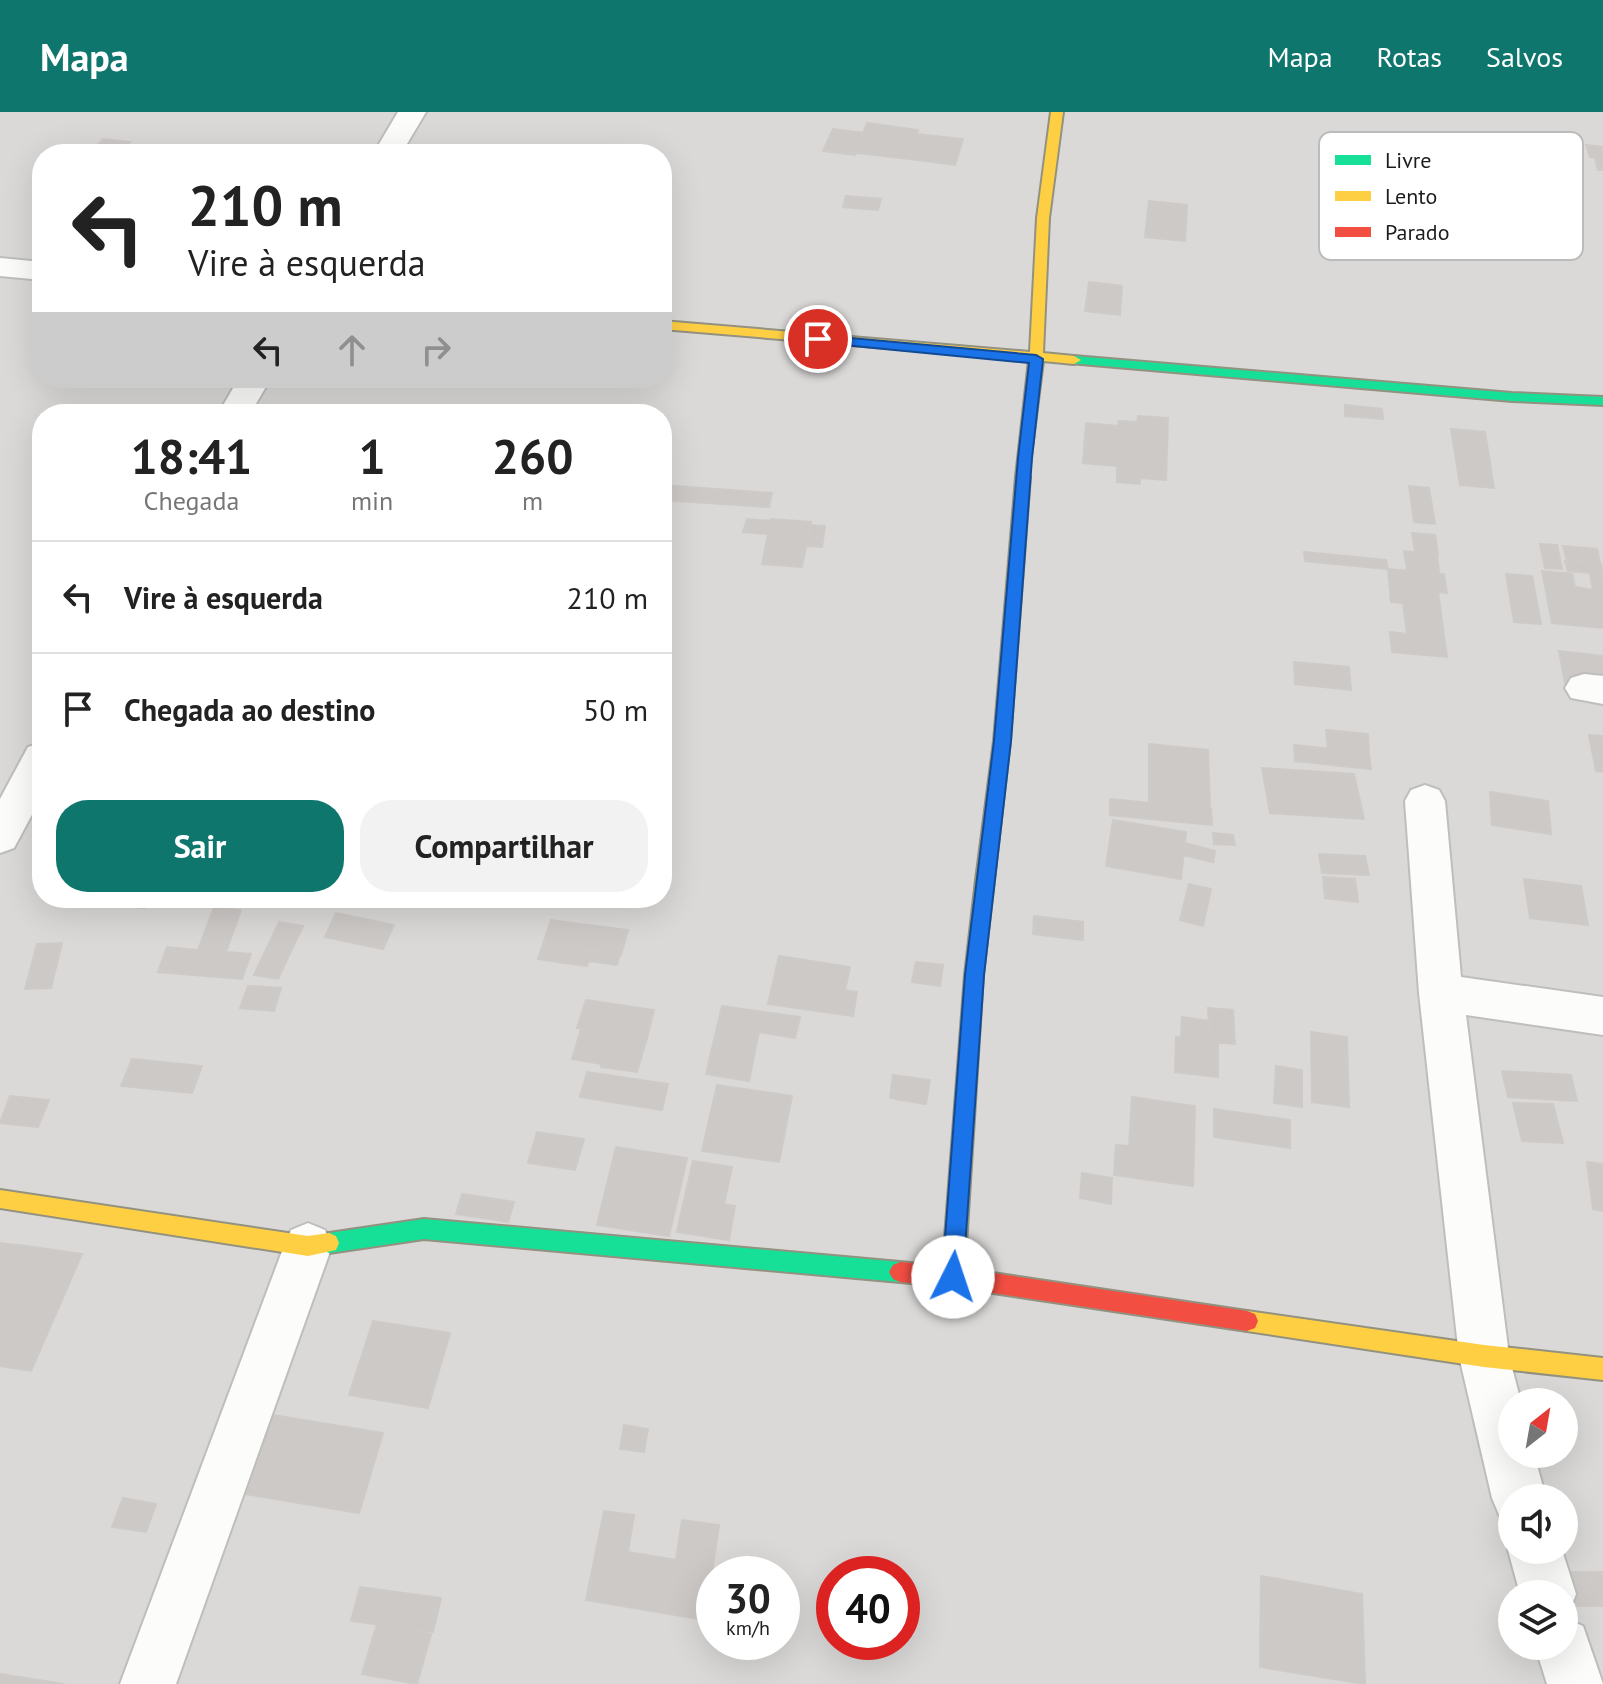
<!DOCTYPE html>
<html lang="pt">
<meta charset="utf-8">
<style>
body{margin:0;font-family:"PT Sans",sans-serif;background:#f2f2f2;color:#222;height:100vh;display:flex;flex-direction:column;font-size:30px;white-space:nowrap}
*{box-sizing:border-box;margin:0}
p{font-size:26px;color:#767676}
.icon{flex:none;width:44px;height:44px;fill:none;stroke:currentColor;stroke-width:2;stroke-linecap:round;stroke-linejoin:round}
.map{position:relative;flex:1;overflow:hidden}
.drawer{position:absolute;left:32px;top:292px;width:640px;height:504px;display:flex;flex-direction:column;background:#fff;border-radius:32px;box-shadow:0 8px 32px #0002}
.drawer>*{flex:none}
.banner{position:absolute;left:32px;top:32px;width:640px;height:244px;border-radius:32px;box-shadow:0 8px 32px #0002;background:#fff;color:#222;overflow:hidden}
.needle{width:52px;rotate:31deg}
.fabs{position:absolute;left:1498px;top:1276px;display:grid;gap:16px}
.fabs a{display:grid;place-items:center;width:80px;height:80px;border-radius:50%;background:#fff;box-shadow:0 8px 32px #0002;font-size:40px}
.speed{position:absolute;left:696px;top:1444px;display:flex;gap:16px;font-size:40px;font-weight:700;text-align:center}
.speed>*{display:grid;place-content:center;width:104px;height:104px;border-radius:50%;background:#fff;box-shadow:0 8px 32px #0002;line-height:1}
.speed small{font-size:20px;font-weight:400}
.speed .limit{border:12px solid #d22;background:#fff;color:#111}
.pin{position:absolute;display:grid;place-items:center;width:68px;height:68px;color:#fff;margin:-34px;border:4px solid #fff;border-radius:50%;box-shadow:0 2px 8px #0007}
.me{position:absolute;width:88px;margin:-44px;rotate:4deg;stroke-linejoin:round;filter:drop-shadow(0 0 6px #0008)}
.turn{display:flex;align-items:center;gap:28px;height:168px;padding:0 24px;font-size:36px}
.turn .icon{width:104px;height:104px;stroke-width:2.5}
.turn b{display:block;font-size:56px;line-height:68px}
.lanes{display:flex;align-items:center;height:76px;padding:0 24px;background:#0003;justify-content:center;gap:40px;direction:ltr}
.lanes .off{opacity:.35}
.eta{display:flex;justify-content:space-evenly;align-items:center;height:136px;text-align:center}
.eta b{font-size:48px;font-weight:700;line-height:56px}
.primary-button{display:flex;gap:16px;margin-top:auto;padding:16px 24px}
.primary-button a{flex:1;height:92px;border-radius:32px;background:#0f766e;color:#fff;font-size:32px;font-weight:700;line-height:92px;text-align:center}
.primary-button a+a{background:#f2f2f2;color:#222}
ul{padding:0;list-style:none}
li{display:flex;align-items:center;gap:24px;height:112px;padding:0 24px;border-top:2px solid #e0e0e0}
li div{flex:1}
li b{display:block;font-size:30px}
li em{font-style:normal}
header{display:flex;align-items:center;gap:48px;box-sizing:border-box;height:112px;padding:0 40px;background:#0f766e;color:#fff}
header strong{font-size:38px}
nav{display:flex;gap:44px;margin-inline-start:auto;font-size:28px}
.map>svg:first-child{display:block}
</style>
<header>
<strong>Mapa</strong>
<nav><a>Mapa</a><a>Rotas</a><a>Salvos</a></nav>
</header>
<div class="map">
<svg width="1603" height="1572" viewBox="0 0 1603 1572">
<rect width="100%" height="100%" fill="#ebe9e6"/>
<!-- residential -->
<path fill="#dad9d7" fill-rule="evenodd" d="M0,0H1603V1572H0ZM42,42H662V266H42ZM42,302H662V786H42ZM1512,1290H1564V1342H1512ZM1512,1386H1564V1438H1512ZM714,1462H782V1530H714ZM834,1462H902V1530H834ZM1512,1482H1564V1534H1512Z"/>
<!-- building -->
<path fill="#ccc9c7" stroke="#cecac8" stroke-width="2" d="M867,11L918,18L909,47L856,41Z
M833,17L864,21L855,43L823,39Z
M917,22L963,27L955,53L909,47Z
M103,27L130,30L120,42H90Z
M1586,33L1603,35V58H1598L1595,46L1590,45Z
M846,84L881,87L878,98L843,95Z
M1149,89L1187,93L1185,129L1145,125Z
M1089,170L1122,174L1120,203L1085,199Z
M1345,293L1382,297L1383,307L1345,304Z
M1138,304L1168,306L1166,368L1140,366V372L1117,370V354L1083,351L1086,311L1118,314L1119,309L1137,310Z
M1451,317L1485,320L1494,376L1460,373Z
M662,373L772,381L769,395L662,388Z
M1409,374L1429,376L1435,412L1414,410Z
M747,407L771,409L768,422L743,420Z
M771,407L811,410L802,455L762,452Z
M809,413L825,414L822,435L806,434Z
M1412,421L1435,423L1438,443L1415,440Z
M1540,432L1557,433L1562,457L1545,456Z
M1563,434L1597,437L1600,451L1567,448Z
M1404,439L1437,443L1439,460L1407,458Z
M1304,440L1386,448L1388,457L1305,449Z
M1565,449L1601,452L1603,462L1568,459Z
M1388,457L1444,462L1447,481L1438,480L1447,545L1392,540L1390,520L1407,522L1403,491L1391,490Z
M1542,459L1572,462L1575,475L1593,478L1590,462L1603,464V516L1552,511Z
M1506,462L1532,464L1541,512L1514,510Z
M1559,539L1603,544V574L1565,571Z
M1294,550L1349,555L1351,578L1295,572Z
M1326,618L1368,622L1369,641L1328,637Z
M1589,623L1603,624V660L1596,659Z
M1149,632L1208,638L1210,697L1149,691Z
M1294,633L1369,641L1371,657L1295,649Z
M1262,656L1354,662L1364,707L1270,701Z
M1490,680L1548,689L1551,722L1492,713Z
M1110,687L1211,697L1212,713L1110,703Z
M1113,708L1186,720L1181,767L1106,754Z
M1213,721L1233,723L1235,733L1214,732Z
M1185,731L1215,739L1213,750L1183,743Z
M1319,742L1365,744L1369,763L1322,761Z
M1323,765L1355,767L1358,790L1325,786Z
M1524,767L1581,774L1588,813L1530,806Z
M1189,772L1211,777L1203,814L1180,808Z
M58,786H149L145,796L57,789Z
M214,795L241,798L226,840L251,842L242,867L158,860L167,835L198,838Z
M336,801L394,813L383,837L325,825Z
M1034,804L1083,810V828L1033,822Z
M551,808L628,818L621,843L543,832Z
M279,810L303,814L278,867L254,863Z
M62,831L51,876L25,877L37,832Z
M543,832L569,836L564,851L538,847Z
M569,836L591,839L587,854L564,851Z
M591,839L620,843L617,853L588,849Z
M779,844L850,855L845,878L857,880L853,904L768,892Z
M916,850L943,853L940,874L912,870Z
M248,874L281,876L274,899L240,896Z
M586,888L654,898L647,926L577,916Z
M722,894L800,905L795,926L759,920L749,969L706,962Z
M1208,896L1233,898L1235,932L1210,929Z
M1182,905L1210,909V929L1181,925Z
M581,917L610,921L602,952L572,947Z
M1311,920L1347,925L1349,995L1312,990Z
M610,921L647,926L637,960L601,955Z
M1176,925L1218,930V965L1175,960Z
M132,947L202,954L192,981L121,974Z
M1276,954L1302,958V995L1274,991Z
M1502,959L1571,963L1577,989L1508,985Z
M587,960L668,972L662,998L580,985Z
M893,963L930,968L926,992L890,986Z
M717,973L792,984L779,1050L702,1039Z
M10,984L49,988L38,1015L0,1011Z
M1132,985L1195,994L1193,1074L1114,1063L1116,1033L1129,1034Z
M1513,991L1553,992L1563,1031L1522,1029Z
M1214,997L1290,1008V1036L1214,1025Z
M537,1020L584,1027L575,1058L528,1051Z
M616,1035L687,1046L669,1124L597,1113Z
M693,1049L732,1055L724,1092L735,1094L729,1128L677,1120Z
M1587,1050L1603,1052V1099L1593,1097Z
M1082,1061L1112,1066L1111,1092L1080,1086Z
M462,1082L514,1090L508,1110L456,1102Z
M0,1131L27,1134L0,1196Z
M27,1134L82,1142L31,1259L0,1254V1196Z
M373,1209L450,1221L428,1296L349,1283Z
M273,1303L383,1321L359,1401L245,1382Z
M624,1313L648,1317L644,1340L620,1337Z
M123,1386L156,1392L146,1420L112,1415Z
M604,1399L634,1403L628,1440L676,1448L682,1408L719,1413L705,1508L586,1488Z
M1566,1460H1603V1494H1575Z
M1261,1464L1362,1482L1365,1572L1260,1555Z
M360,1475L441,1486L433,1520L351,1509Z
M710,1476L714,1477V1510L705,1508Z
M377,1512L431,1522L417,1572L362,1562Z
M0,1562L64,1572H0Z"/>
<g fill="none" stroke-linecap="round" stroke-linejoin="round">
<defs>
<path id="street" d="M398,0H426L401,42H373Z
M0,146L42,150V168L0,164Z
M239,266H271L250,302H218Z
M1584,562L1603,564V592L1571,586L1565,576L1571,566Z
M42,631V684L14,736L0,741V687L28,635Z
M1425,673L1439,678L1445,689L1461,865L1603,885V923L1466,903L1509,1244L1521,1290H1512V1342H1534L1546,1386H1512V1410L1500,1405L1492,1386L1459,1244L1419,881L1405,689L1411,678Z
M308,1111L325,1118L332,1134L176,1572H120L284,1134L291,1118Z
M1512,1428V1438H1562L1576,1482L1568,1502L1564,1503V1482H1520L1508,1438Z
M1564,1506L1583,1514L1603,1572H1547L1535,1534H1564Z"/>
<path id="fast" d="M1074,244L1512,281L1603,285V293L1512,289L1069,251L1067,248Z
M985,761L991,763L994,768L983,863L964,1165L960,1172L953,1175L946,1172L942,1165L965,863L976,768L979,763Z
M424,1107L900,1150L907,1153L911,1160L907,1167L900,1170L424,1127L329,1141L322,1138L319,1131L322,1124L329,1121Z"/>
<path id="slow" d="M1051,0H1063L1049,106L1043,241L1074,244L1081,248L1074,252L1043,249L1028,368L1023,370L1016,365L1029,248L662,217V209L1030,240L1037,106Z
M0,1078L308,1124L329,1121L336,1124L339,1131L336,1138L308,1144L0,1096Z
M1247,1199L1484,1233L1603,1246V1268L1484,1255L1247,1219L1239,1216L1236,1209L1239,1202Z"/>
<path id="jam" d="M1023,360L1030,365L1010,629L994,768L991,773H979L976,768L994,629L1016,365Z
M900,1150L953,1155L1247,1199L1255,1202L1258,1209L1255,1216L1247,1219L953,1175L900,1170L893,1167L889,1160L893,1153Z"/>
</defs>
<!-- street casing -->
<use href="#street" stroke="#bebebc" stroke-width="4"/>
<!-- fast casing -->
<use href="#fast" stroke="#939280" stroke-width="4"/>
<!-- slow casing -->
<use href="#slow" stroke="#939280" stroke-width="4"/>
<!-- jam casing -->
<use href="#jam" stroke="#939280" stroke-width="4"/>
<!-- street -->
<use href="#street" fill="#fcfcfb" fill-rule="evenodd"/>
<!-- fast -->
<use href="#fast" fill="#16e098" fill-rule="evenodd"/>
<!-- slow -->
<use href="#slow" fill="#ffcf43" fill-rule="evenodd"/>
<!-- jam -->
<use href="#jam" fill="#f24e42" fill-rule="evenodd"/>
</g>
<!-- route -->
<path fill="#1a73e8" stroke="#114b97" stroke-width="2" d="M818,223L1036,243L1043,247L1032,346L1011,629L984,863L963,1165L960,1172L953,1175L945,1172L942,1165L965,863L994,629L1018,346L1029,251L813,230V224Z"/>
<!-- legend -->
<rect x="1319" y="20" width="264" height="128" rx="12" fill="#fff" stroke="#bbb" stroke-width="2"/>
<rect x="1335" y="43" width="36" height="10" fill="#16e098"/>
<rect x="1335" y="79" width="36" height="10" fill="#ffcf43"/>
<rect x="1335" y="115" width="36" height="10" fill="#f24e42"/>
<g font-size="22" fill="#1d1d1d">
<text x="1385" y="56">Livre</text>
<text x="1385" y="92">Lento</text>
<text x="1385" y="128">Parado</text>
</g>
</svg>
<div class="fabs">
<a><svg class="needle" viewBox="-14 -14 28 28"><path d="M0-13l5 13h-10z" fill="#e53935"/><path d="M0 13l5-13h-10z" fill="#767676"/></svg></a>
<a><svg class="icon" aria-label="sound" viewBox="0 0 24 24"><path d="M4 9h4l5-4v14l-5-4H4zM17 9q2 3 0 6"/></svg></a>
<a><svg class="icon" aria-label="layers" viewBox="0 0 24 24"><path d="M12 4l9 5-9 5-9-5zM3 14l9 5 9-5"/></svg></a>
</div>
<div class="speed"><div>30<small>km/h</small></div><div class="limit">40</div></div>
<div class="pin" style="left:818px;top:227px;background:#d93025"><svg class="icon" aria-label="arrive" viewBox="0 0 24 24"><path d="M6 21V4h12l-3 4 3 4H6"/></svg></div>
<svg class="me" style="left:953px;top:1165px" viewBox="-20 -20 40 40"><circle r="19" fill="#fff"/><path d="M0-13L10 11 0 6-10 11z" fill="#1a73e8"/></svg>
<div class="banner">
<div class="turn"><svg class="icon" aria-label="left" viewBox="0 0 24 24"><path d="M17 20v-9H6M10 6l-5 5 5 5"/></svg><div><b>210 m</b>Vire à esquerda</div></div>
<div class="lanes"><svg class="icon" aria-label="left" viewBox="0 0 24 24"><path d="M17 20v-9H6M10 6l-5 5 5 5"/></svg><svg class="icon off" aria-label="ahead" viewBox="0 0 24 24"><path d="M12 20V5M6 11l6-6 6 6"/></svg><svg class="icon off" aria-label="right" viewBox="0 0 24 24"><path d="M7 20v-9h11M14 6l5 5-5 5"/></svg></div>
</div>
<section class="drawer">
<div class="eta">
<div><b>18:41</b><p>Chegada</p></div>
<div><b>1</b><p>min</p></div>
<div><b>260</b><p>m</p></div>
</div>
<ul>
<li><svg class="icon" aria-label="left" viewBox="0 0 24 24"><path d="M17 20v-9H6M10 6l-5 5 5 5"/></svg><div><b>Vire à esquerda</b></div><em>210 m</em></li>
<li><svg class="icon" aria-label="arrive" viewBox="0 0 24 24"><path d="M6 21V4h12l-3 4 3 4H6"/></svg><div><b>Chegada ao destino</b></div><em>50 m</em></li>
</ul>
<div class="primary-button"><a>Sair</a><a>Compartilhar</a></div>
</section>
</div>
